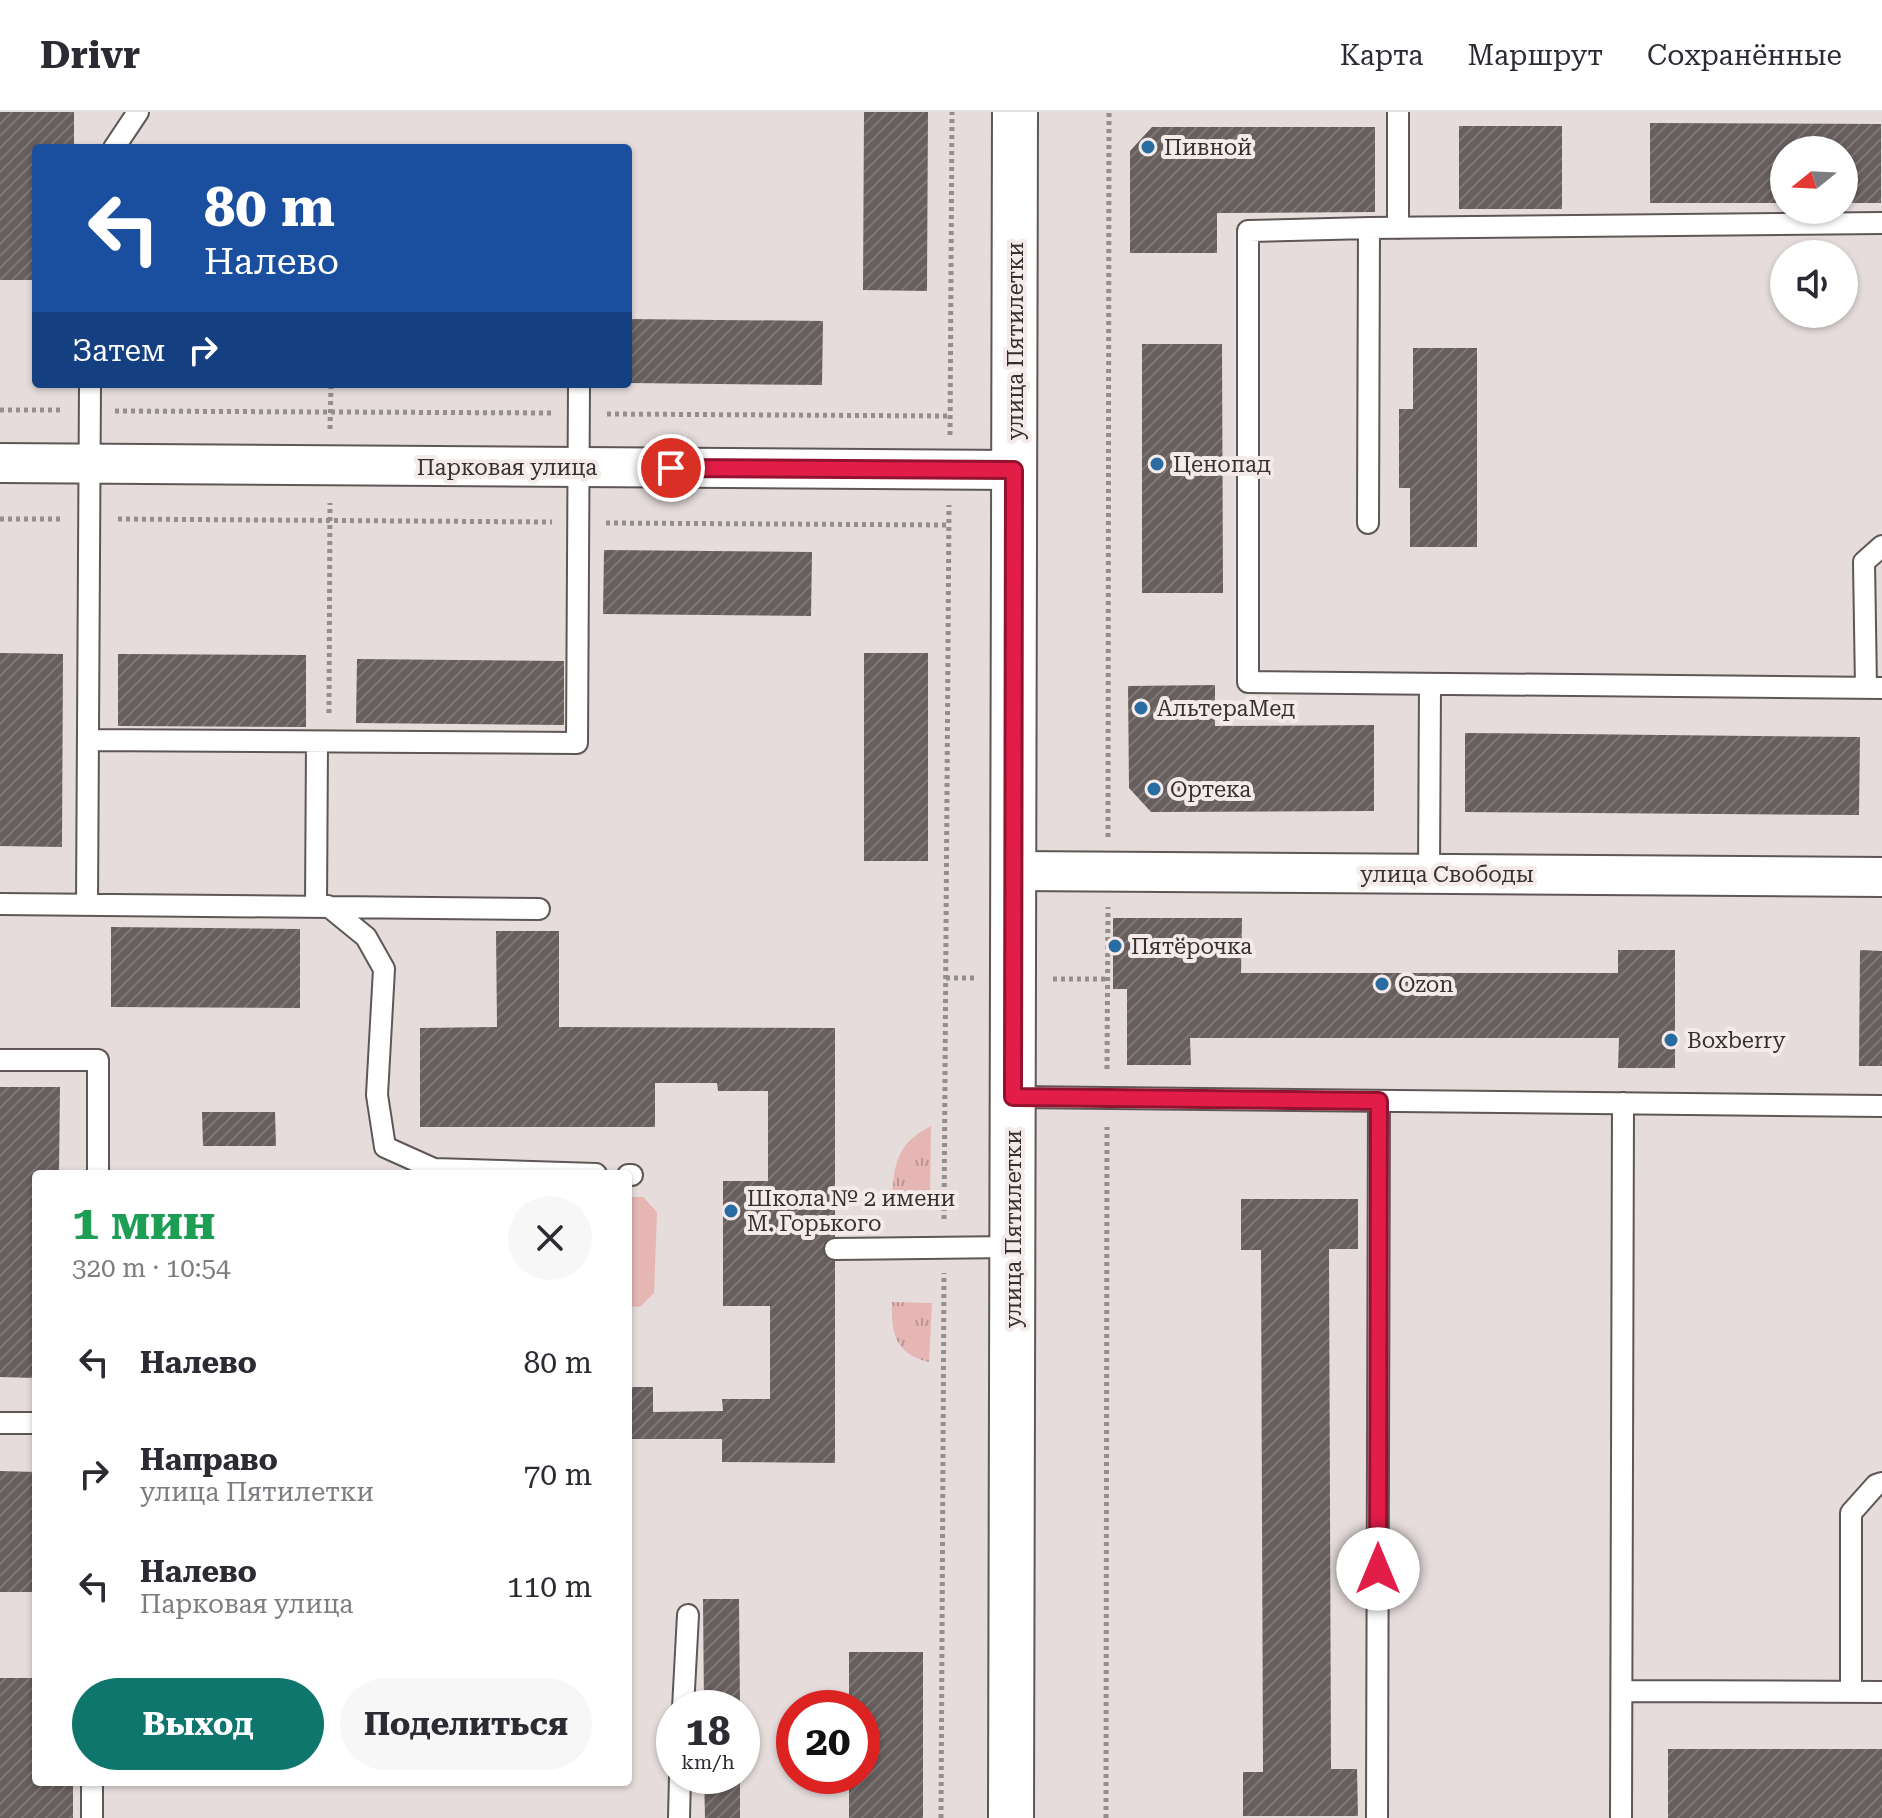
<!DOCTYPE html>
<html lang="ru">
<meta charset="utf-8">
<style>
body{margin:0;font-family:"Roboto Serif",serif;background:#f7f7f7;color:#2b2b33;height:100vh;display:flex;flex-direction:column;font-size:30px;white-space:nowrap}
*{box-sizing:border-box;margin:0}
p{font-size:26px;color:#7c7c81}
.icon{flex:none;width:44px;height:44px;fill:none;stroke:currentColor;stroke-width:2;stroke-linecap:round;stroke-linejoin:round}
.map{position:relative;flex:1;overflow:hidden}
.sheet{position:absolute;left:32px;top:1058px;width:600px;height:616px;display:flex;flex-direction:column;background:#fff;border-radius:8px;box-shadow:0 2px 6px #0004}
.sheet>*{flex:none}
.guide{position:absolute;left:32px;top:32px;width:600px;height:244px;border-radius:8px;box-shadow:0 2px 6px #0004;background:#1a4fa0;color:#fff;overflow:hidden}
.needle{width:52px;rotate:252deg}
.buttons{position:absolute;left:1770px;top:24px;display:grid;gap:16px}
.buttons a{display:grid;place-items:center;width:88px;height:88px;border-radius:50%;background:#fff;box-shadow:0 2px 6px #0004;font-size:40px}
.speed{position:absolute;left:656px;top:1578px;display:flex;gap:16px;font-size:40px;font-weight:700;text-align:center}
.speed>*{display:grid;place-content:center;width:104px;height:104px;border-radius:50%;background:#fff;box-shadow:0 2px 6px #0004;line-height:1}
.speed small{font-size:20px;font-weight:400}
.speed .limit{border:12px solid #d22;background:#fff;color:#111}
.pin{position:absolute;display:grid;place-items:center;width:68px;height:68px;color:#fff;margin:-34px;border:4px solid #fff;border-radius:50%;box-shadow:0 2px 8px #0007}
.me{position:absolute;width:88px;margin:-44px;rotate:0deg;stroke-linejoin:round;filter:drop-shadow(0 0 6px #0008)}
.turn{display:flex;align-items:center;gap:28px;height:168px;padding:0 40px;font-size:36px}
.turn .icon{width:104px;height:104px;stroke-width:2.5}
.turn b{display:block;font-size:56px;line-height:68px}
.then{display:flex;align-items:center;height:76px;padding:0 40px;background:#0003;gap:16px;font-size:30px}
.round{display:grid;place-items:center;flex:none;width:84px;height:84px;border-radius:42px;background:#f7f7f7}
.head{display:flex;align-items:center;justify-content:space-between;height:136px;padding:0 40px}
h1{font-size:48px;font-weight:700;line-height:60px;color:#1e9e55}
.action{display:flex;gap:16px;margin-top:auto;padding:16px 40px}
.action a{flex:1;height:92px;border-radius:48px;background:#0f766e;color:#fff;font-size:32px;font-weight:700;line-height:92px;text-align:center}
.action a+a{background:#f7f7f7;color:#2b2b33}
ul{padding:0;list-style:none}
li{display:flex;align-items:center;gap:24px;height:112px;padding:0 40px}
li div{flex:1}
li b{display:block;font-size:30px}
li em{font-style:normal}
header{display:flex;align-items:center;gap:48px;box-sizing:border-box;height:112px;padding:0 40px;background:#fff;border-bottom:2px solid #e1e1e2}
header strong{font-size:38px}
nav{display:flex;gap:44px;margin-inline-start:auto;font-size:28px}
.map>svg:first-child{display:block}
</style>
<header>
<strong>Drivr</strong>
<nav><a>Карта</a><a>Маршрут</a><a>Сохранённые</a></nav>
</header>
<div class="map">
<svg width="1882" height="1706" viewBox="0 0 1882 1706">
<defs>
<pattern id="grass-tufts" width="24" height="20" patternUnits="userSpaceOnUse" patternTransform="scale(2)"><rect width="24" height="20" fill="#e5b6b3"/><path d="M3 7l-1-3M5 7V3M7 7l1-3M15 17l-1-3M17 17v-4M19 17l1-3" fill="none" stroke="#ba9592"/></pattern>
<pattern id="building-hatch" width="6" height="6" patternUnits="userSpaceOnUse" patternTransform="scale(2)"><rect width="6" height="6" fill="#675e5e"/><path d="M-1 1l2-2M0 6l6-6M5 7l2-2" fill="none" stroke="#7e7777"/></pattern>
</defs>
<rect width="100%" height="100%" fill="#e6dcdc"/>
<!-- grass -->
<path fill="url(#grass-tufts)" d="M931,1014L930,1084L892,1087C894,1051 897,1031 931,1014Z
M892,1190L932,1191L929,1250C895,1242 891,1221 892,1190Z"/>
<!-- pitch -->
<path fill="#e5b6b3" d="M628,1085H643L657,1100L654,1181L640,1195L628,1194Z"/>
<!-- building -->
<path fill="url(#building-hatch)" d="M0,0H74V36H36V168H0Z
M864,0H928L927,179L863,178Z
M1650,11L1881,12V91H1844V38H1784V91H1650Z
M1459,14H1562V97H1459Z
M1152,15H1375V100L1217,101V141H1130V39Z
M628,207L823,209L822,273L628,271Z
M1142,232H1222L1223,481H1142Z
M1413,236H1477V435H1410V376H1399V297H1413Z
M604,438L812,440L811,504L603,502Z
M0,541L63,542L62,735L0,734Z
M864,541H928V749H864Z
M118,542L306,543V615L118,614Z
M357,547L564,549V613L356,611Z
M1215,573V614L1374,613V699L1151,700L1129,676L1128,574Z
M1465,621L1860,625L1859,703L1465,700Z
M1113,806H1242L1241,861H1618V838H1675V956H1618L1619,926H1190L1191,953H1127V877H1113Z
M111,815L300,817V896L111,895Z
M496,819H559V915L835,916V1351L722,1350V1327H628V1275H653V1300L723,1299L722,1287H770V1194H723V1069H768V979H718L717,971H655V1015H420V916L497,915Z
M1860,838L1882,839V954H1859Z
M0,975H60L59,1062H36V1266L0,1265Z
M202,1000H275L276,1034H203Z
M1241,1087H1358V1137H1329L1331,1657H1357L1358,1704H1243V1660H1263L1261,1138H1241Z
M0,1359L36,1360V1480H0Z
M703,1487H739L740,1596H704Z
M849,1540H923V1706H849V1664H862V1596H849Z
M0,1566H36V1670H73V1706H0Z
M1668,1637H1882V1706H1668Z
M704,1664H740V1706H705Z"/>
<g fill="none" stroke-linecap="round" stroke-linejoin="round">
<defs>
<path id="service" d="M114,36L138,0
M1882,111L1369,116L1248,119V570L1882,576
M1398,116V0
M1368,411L1369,116
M1866,576L1864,450L1882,434
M88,628L577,631L579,272
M1429,761L1430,572
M0,792L539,797
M87,793L90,272
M316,794L317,630
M328,794L366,825L384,857L377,983L385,1035L434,1057L596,1062
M0,948H98V1062
M1013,985L1882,994
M628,1063H632
M835,1137L1013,1135
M0,1311H36
M1622,1579L1882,1580
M1851,1580V1401L1876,1373L1882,1371
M683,1596L688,1503
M92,1670V1706
M679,1706L680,1664
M1377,1706L1379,989
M1621,1706L1623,991"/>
<path id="minor" d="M0,351L1014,358
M1013,759L1882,765"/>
<path id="secondary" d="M1011,1706L1015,0"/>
</defs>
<!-- service casing -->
<use href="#service" stroke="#5f5656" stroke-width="24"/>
<!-- minor casing -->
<use href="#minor" stroke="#5f5656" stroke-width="42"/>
<!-- secondary casing -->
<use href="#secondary" stroke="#5f5656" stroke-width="48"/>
<!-- path -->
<path stroke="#958e8e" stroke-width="5" stroke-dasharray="4 4" stroke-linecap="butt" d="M0,298H61
M115,299L553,301
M607,302L950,304
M330,317L331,272
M950,323L952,0
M0,407H60
M118,407L552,410
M606,411L949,413
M329,601L330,391
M1108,725L1109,0
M946,866H975
M1053,867H1108
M1107,957L1108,795
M944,1107L949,393
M941,1706L944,1161
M1106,1706L1107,1015"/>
<!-- service -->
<use href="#service" stroke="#fff" stroke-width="20"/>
<!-- minor -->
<use href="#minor" stroke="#fff" stroke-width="38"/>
<!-- secondary -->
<use href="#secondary" stroke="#fff" stroke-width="44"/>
</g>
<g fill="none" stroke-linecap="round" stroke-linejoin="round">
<defs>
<path id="route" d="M671,356L1014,358L1013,985L1379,989L1378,1457"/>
</defs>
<!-- route casing -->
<use href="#route" stroke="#92132f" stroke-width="20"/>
<!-- route -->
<use href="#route" stroke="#e11d48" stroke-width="14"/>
</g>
<!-- markers -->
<g fill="#296ca1" stroke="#f4eae9" stroke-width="3">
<circle cx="1148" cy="35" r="8"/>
<circle cx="1157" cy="352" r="8"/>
<circle cx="1141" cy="596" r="8"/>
<circle cx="1154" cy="677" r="8"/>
<circle cx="1115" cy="834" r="8"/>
<circle cx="1382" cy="872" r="8"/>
<circle cx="1671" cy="928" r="8"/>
<circle cx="731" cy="1099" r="8"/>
</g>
<g text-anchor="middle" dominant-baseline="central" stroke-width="8" stroke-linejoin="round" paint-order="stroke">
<!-- poi labels -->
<g font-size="22" fill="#353131" stroke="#f4eae9" text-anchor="start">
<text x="1164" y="35">Пивной</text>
<text x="1173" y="352">Ценопад</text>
<text x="1157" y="596">АльтераМед</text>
<text x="1170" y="677">Ортека</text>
<text x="1131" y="834">Пятёрочка</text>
<text x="1398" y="872">Ozon</text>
<text x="1687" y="928">Boxberry</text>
<text x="747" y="1086">Школа № 2 имени<tspan x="747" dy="25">М. Горького</tspan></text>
</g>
<!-- street labels -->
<g font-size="22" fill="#353131" stroke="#f4eae9">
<text transform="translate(1015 229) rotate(-90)">улица Пятилетки</text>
<text x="507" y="355">Парковая улица</text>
<text x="1447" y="762">улица Свободы</text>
<text transform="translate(1013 1117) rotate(-90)">улица Пятилетки</text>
</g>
</g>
</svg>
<div class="buttons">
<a><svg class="needle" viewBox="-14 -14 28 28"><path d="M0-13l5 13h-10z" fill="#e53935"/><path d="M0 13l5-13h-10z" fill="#7c7c81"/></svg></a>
<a><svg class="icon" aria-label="sound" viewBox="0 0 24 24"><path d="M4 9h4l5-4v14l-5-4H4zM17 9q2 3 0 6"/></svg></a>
</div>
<div class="speed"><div>18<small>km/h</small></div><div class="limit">20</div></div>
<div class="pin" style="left:671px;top:356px;background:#d93025"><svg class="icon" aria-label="arrive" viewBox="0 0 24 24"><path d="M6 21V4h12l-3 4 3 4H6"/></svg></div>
<svg class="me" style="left:1378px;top:1457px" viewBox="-20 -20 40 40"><circle r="19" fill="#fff"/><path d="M0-13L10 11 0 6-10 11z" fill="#e11d48"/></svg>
<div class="guide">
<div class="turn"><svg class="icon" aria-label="left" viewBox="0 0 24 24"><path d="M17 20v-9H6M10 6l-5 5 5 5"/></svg><div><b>80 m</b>Налево</div></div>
<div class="then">Затем<svg class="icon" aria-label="right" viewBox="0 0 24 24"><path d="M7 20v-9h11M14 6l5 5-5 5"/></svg></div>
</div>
<section class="sheet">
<div class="head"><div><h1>1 мин</h1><p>320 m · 10:54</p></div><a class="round"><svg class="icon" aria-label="close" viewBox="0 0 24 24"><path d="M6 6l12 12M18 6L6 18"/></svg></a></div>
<ul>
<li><svg class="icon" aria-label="left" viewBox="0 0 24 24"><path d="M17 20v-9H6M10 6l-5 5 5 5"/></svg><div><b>Налево</b></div><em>80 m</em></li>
<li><svg class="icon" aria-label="right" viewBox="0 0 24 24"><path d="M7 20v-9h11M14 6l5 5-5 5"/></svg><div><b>Направо</b><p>улица Пятилетки</p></div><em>70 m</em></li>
<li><svg class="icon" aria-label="left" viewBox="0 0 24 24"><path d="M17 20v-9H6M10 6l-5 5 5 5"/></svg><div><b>Налево</b><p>Парковая улица</p></div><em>110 m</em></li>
</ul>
<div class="action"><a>Выход</a><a>Поделиться</a></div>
</section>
</div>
